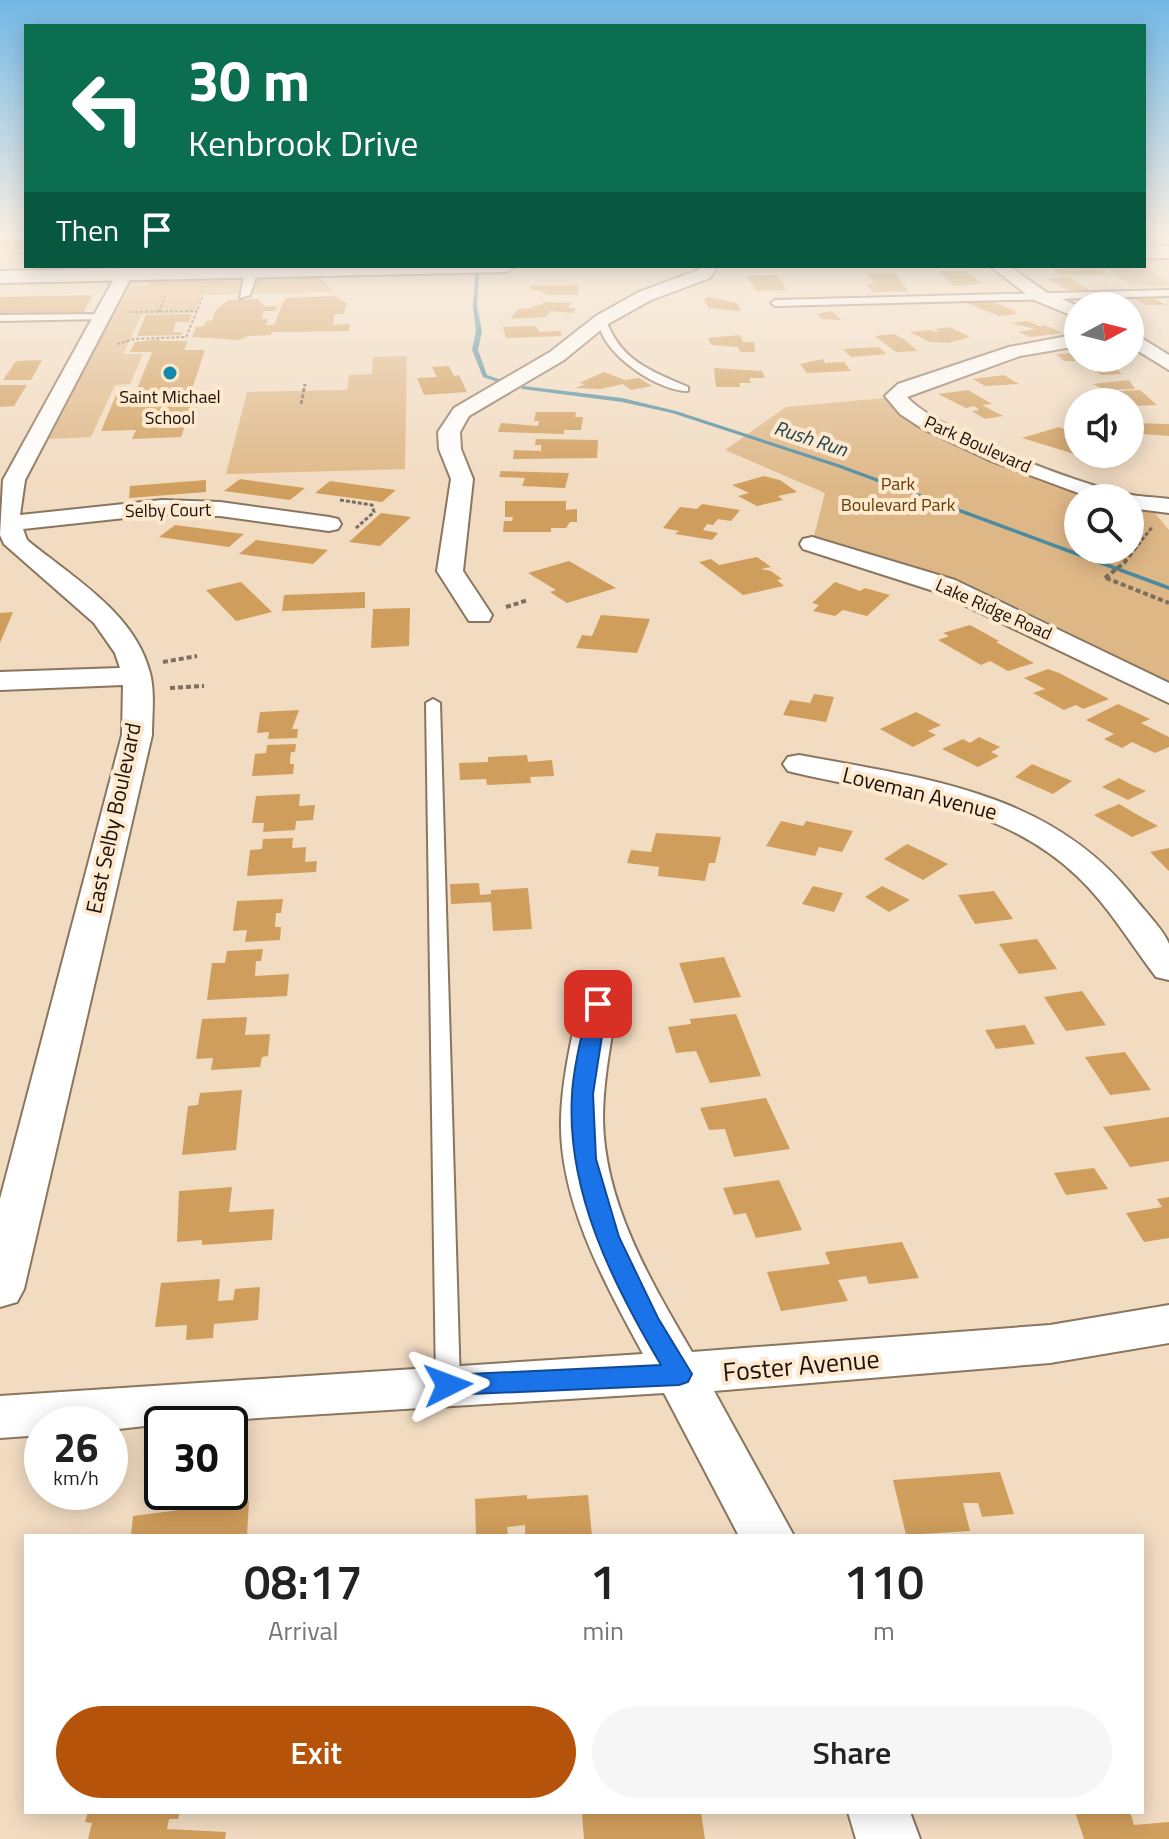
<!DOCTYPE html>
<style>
body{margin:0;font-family:"Titillium Web",sans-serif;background:#f6f6f6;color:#222;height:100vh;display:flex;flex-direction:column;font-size:30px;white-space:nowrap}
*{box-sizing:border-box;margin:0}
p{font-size:26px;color:#767676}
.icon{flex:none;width:44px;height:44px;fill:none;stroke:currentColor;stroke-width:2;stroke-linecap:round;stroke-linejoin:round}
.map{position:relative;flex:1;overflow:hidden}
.panel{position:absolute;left:24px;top:1534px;width:1120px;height:280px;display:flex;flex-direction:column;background:#fff;border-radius:0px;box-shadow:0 4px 20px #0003}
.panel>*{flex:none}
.hud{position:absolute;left:24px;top:24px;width:1122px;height:244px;border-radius:0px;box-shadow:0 4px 20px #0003;background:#0b6e4f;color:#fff;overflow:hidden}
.needle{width:52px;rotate:83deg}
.fabs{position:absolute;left:1064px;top:292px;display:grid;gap:16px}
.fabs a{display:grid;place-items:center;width:80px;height:80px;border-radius:50%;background:#fff;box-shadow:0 4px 20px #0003;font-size:40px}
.speed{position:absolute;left:24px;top:1406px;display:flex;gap:16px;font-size:40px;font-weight:700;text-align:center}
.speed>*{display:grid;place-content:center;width:104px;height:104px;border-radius:50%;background:#fff;box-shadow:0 4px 20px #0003;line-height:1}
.speed small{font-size:20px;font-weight:400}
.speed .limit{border:4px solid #111;border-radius:12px;background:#fff;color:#111}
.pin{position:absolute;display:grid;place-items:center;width:68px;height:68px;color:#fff;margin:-34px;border-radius:16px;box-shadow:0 4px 12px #0006}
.me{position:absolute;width:88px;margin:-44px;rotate:87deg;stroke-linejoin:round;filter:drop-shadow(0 0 6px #0008)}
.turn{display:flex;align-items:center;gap:28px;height:168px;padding:0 32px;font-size:36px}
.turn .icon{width:104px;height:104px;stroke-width:2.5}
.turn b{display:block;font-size:56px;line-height:68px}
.then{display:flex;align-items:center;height:76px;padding:0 32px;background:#0003;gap:16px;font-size:30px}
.eta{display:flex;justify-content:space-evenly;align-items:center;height:136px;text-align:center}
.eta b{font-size:48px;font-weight:600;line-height:56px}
.action{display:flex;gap:16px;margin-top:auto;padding:16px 32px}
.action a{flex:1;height:92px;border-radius:48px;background:#b45309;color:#fff;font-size:32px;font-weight:600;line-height:92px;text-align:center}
.action a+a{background:#f6f6f6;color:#222}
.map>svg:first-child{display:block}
</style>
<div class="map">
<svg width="1169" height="1839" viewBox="0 0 1169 1839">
<rect width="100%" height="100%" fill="#f1dbc1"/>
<!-- green -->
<path fill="#deb786" d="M1144,265L1169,283V286L1132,287L1105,266Z
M319,276L334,292L202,295L194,313L142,314L123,354H143L130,384L115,385L91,437L49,439L127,287L147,286L150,280Z
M407,356L405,469L226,474L247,392L347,390L349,375L372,374L373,357Z
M885,398L897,410L1103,498H1078V550H1130V505L1154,512L1169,530V694L1003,612L812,544L825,493L725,450L786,407Z"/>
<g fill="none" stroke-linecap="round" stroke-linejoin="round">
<!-- stream -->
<path fill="#4c8ba2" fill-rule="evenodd" d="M477,273L479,274L477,307L482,331L478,350L487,375L502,380V382L500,383L483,377L472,350L476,331L473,307L475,274Z
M524,386L622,398L676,411L841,465L1169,586V590L837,467L672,413L622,402L522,389L521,388Z"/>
</g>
<!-- building -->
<path fill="#d09e5c" d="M26,240V249L0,250V241Z
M1100,268L1108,274L1060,275L1053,269Z
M939,271H967L982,284L953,286Z
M866,273H895L908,291L873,292L866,284H875Z
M777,275L787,290L756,291L747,276Z
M1070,277L1080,284L1090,290L1070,292L1049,279Z
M578,285L579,295H546L540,290H531L530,286Z
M93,295L82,314L0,315V297Z
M336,296L346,303L344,314H334L333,325L350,324L349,331L272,332L271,335L248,336L239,340L192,337L196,327L204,326L206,321L212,320L215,311L228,300L258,299L265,307L277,306L276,311H264L262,319H268L266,325H274L285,298Z
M709,297L737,303L741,311L708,308L704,299Z
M1132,297H1150L1167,305H1146Z
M988,300L1016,311L1013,312L1017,314L999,316L966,303Z
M544,302L572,303L567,308H576L573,313L550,311L546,317L510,319L518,309L536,308L531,306L542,305Z
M832,311L841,320L822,319L817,314Z
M192,314L189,322H176L173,332H182L181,335L137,336L146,315Z
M1027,321L1039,326L1045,325L1062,333L1031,337L1018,332L1035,329L1011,323Z
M536,326L539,332L560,331L562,336L506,338L503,327Z
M949,327L970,337L948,343L929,342L910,332L929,330L937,332H940L935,329Z
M894,334L905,340L918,351L896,352L875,336Z
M740,335L743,342H754L755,352H740L738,347L711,345L708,338Z
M160,339L159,341H188L184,350H205L190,395H201L195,415H189L181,437L132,439L136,430L101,431L116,395L134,396L152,352H130L135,342Z
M878,347L887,354L851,357L843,349Z
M1071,351H1078V361H1064L1056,354L1073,353Z
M823,359L825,363L844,362L851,371L807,373L800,364Z
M42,360L31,380H3L16,361Z
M1112,364L1122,374L1101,375L1087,365Z
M449,366L454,376L459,375L467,392L424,395L417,378L437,377L432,367Z
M714,368L762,371L765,378H749L751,383H739L740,387H716Z
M604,372L625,380L639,378L652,386L631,390L623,384L601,389L576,388L585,384L579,383Z
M1004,375L1019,384L985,386L973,379Z
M1129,380L1135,389L1105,390L1093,384Z
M0,385H27L14,406L0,407Z
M968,390L992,404L982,405L1003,416L985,419L972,411L979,410L974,406L966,408L938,394Z
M1140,390L1157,405L1130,406V402H1108L1102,396H1111L1106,392Z
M536,412H576L575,417H583L581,430H564V434L498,432L501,423L538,426L539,421H534Z
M1134,423L1169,424V436L1131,433L1130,427H1137Z
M1059,427L1078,435V455L1022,438Z
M536,439L598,440L597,458L513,459L514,450L541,451V445H535Z
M501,471L569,473L565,488L522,486L525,478L499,477Z
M764,476L780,480L797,492L778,496L783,500L757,506L738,496L749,493L732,485Z
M240,479L305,488L290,500L224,491Z
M206,480V492L129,498L130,486Z
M330,481L396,490L382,502L315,493Z
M505,501H566V510L577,509V522H570L566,528H551V532H503L504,521H512L513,517H505Z
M702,504L740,510L731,521L718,519L713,525L707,524L703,530L718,533L712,540L675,534L679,531L663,528L680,507L697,509Z
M381,513L411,517L380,546L349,542Z
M175,525L244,534L229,547L159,537Z
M256,540L328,550L313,564L239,554Z
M757,557L771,567L761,569L771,571L782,579L777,580L784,586L743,595L699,562L711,559L719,565Z
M569,561L616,588L567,603L550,592L556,590L528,573Z
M241,582L272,612L236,621L206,590Z
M835,582L860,591L865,588L890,595L867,616L843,610L835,616L813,611L819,605L812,603Z
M365,592V608L282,611L284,595Z
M410,608L409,646L371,648L373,609Z
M13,612L0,643V613Z
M601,615L650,619L637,653L576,648L582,635L592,636Z
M970,625L999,641L996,642L1034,663L1008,671L990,661L981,665L938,640L949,636L943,633Z
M1048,669L1059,673L1109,699L1083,709L1076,705L1064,710L1033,693L1045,689L1024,678Z
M814,694L834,697L826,722L783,715L790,700L810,703Z
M1118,704L1150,719L1141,723L1169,737V747L1155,753L1132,742L1122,748L1104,739L1114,734L1086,720Z
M299,710L292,729H298L297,738L268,739L269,732L257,733L260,712Z
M916,712L941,725L928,731L936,735L913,747L880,729Z
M979,737L1000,747L991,752L999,756L978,767L942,749L963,739L970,743Z
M296,744L295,752H291L290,759V764H294L293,774L252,776L255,754L266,753L267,745Z
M527,755L528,762L552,760L554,776L530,777L531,783L487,785L486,779L460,780L459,763L488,762V757Z
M1032,764L1053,773L1072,781L1053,794L1015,777Z
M1119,778L1132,785L1146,791L1128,800L1102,787Z
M300,794L299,806L315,805L313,820L296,821L295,830L263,832L264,823H252L256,796Z
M1119,804L1138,815L1158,826L1132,837L1094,815Z
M781,821L803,826L806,821L853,831L842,852L819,847L815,856L766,846Z
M656,833L721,837L715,863H709L705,881L658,876L659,867L627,863L631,850L651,852Z
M293,838L292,848L306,847L305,862L317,861L316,872L247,876L250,850L262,849L263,839Z
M907,844L928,854L948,864L923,880L884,859Z
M1169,848V871L1150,852Z
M479,883L480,895L491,894V890L528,888L532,929L493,931L491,902L451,904L450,884Z
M813,886L843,893L834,912L802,904Z
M882,886L910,900L889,912L865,897Z
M994,891L1013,919L975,924L958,895Z
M283,899L281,913H276L275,927H281L280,940L245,942L247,930L233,931L237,901Z
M1037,939L1057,969L1019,974L999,944Z
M263,949L261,961H256L255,976L289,974L287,996L207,1000L212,963H225L227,951Z
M724,957L741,997L694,1003L679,963Z
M1082,991L1106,1025L1066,1031L1044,997Z
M736,1014L761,1076L710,1083L696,1051L676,1053L668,1027L691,1024L690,1019Z
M247,1017L245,1035L270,1034L268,1056L262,1057L260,1067L211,1070L213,1058L196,1059L202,1019Z
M1025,1025L1035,1044L996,1049L985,1030Z
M1125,1052L1151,1090L1110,1095L1085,1057Z
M242,1090L236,1150L182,1155L188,1106L198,1105L200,1093Z
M766,1098L790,1149L734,1157L725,1129L709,1130L700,1108Z
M1169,1117V1161L1130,1167L1103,1127Z
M1094,1168L1108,1189L1066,1195L1054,1173Z
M779,1180L802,1230L756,1238L746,1213L734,1215L723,1188Z
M232,1187L229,1212L274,1209L272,1240L202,1245V1240L177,1242L179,1191Z
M1169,1197V1238L1144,1242L1126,1213L1162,1207L1157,1199Z
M902,1242L919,1278L869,1284L866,1276L838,1280L848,1301L781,1311L767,1272L830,1264L825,1252Z
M220,1279L218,1301L233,1300L235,1289L260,1287L258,1320L214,1324L213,1338L186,1340L187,1325L155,1327L161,1283Z
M1000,1472L1014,1514L982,1517L978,1503H963L970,1531L906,1535L893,1480Z
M527,1495V1499L588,1495L592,1536H525V1525L507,1527L508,1536H476L475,1499Z
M249,1501L247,1536H131L133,1516Z
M88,1812H180L178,1819H169L167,1829L226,1832L225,1839H88L92,1823L85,1822Z
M582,1812H701L705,1839H584Z
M1075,1812H1130L1134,1825L1169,1822V1839H1084Z"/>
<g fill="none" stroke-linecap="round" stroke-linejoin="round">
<defs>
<path id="service" d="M0,237H26V241H0Z
M1169,290V296L775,306L771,303L775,300Z
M105,314L102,319L0,321V315Z
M599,318H605C621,361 647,369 688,387V391C658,392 596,350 599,318Z
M433,699L440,703L460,1385L457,1392L448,1395L439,1392L436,1385L426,703Z"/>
<path id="pedestrian" d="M250,273L256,277L250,295L240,298L244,277Z"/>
<path id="minor" d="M121,266H137L25,480L20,515L162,500L220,502L329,517L338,519L341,524L338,529L329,531L220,516L162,514L23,529L27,540C72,577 135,613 150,673C155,693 152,715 152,735L24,1289L17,1302L0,1307V1199L122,735L123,685L0,690V672L120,668L115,653L94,623L4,544L0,535L3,480Z
M702,266H718L710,278L651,300L608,324L564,360L469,416L460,432L461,449L473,479L463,571L492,615L489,621H469L437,571L451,479L439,449L438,432L454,408L550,352L596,316L639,292L698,270Z
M990,266H1009L1046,292L1078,306V318L1034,300Z
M1130,331L1169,355V370L1130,346Z
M1078,334V346L1020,356L907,397C939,432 1078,484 1126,494C1139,497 1155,497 1169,499V513L1130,508V498H1092L989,460L923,429L900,414L885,396L898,384L1009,347Z
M812,537L955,580L1169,683V703L937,592L803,549L800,544L803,539Z
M799,755C922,778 1048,791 1132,895C1141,907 1165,931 1169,944C1169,954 1169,970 1169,980L1156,977C1130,943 1108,905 1077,876C997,800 889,796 788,771L783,764L788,757Z
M598,992L612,995L617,1004C611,1042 603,1081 603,1119C604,1203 651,1282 692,1352L1050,1325L1169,1305V1343L1050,1363L714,1391L794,1536H739L664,1393L162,1424L110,1430V1424H42V1435L0,1438V1396L643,1354C605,1283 559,1202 561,1119C562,1080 571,1042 579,1004L584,995Z
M848,1812H910L920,1839H856Z"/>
<path id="primary" d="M1144,246H1169V258H1144Z
M226,266H516L506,272L0,283V271Z"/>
</defs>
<!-- service casing -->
<use href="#service" stroke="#8a765e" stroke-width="4"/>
<!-- pedestrian casing -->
<use href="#pedestrian" stroke="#8a765e" stroke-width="4"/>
<!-- minor casing -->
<use href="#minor" stroke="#8a765e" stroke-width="4"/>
<!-- primary casing -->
<use href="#primary" stroke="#8a765e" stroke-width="4"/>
<!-- path-far2 -->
<path stroke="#7d6e5d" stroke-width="2" stroke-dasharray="3 2" stroke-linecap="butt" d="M130,312L197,311
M159,312L165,297
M117,344L134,339L186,337L203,296"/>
<!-- path-far1 -->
<path stroke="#7d6e5d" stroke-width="3" stroke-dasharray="4 2" stroke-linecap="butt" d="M301,404L305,384
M340,500L372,505L374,512L355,529
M1138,545L1153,526"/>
<!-- path -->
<path stroke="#7d6e5d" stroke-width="4" stroke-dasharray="5 3" stroke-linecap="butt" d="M1105,578L1124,563L1139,543
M1106,578L1169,603
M506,607L528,600
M163,662L197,656
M170,688L204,686"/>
<!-- service -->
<use href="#service" fill="#fff" fill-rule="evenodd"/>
<!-- pedestrian -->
<use href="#pedestrian" fill="#fff" fill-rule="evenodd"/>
<!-- minor -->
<use href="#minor" fill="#fff" fill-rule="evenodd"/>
<!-- primary -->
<use href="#primary" fill="#fff" fill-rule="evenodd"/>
</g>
<!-- sky -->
<linearGradient id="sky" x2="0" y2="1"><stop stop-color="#72b8e6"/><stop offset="0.48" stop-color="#f9efe3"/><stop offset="1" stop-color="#f9efe3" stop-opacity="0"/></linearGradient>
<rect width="1169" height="491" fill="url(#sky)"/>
<!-- route -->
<path fill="#1a73e8" stroke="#114b97" stroke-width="2" d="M598,998L607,1004L593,1094L596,1159L619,1237L658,1318L692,1374L688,1382L679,1385L448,1395L439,1392L435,1385L439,1378L448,1375L661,1365C613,1284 566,1192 572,1095C573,1065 583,1034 588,1004Z"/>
<!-- markers -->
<circle fill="#1588ad" stroke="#fee8ce" stroke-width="3" cx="170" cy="373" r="8"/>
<g text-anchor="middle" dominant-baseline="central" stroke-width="8" stroke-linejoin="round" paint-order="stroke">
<!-- far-poi labels -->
<g font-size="18" fill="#1a1209" stroke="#fee8ce">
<text x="170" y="396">Saint Michael<tspan x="170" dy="21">School</tspan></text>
</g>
<!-- far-street labels -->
<g font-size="18" fill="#1a1209" stroke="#fee8ce">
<text transform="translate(978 444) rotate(24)">Park Boulevard</text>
<text transform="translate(168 510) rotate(-1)">Selby Court</text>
<text transform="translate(994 609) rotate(24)">Lake Ridge Road</text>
</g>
<!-- far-park labels -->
<g font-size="18" fill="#63410c" stroke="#fee8ce">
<text x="898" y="483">Park<tspan x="898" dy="21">Boulevard Park</tspan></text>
</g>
<!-- far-water labels -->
<g font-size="20" font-style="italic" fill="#1a4353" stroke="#fee8ce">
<text transform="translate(811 438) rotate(18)">Rush Run</text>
</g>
<!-- street labels -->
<g font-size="22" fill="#1a1209" stroke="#fee8ce">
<text transform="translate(920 793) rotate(14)">Loveman Avenue</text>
<text transform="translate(113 818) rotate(-78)">East Selby Boulevard</text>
</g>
<!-- near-street labels -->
<g font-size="26" fill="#1a1209" stroke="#fee8ce">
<text transform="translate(801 1365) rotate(-5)">Foster Avenue</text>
</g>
</g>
</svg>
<div class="fabs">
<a><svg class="needle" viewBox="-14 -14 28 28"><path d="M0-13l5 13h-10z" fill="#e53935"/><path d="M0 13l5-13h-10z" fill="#767676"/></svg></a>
<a><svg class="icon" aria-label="sound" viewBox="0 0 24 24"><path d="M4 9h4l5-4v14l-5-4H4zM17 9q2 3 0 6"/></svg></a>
<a><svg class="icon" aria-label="search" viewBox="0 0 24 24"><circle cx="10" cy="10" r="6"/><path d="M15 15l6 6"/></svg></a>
</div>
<div class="speed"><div>26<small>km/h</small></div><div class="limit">30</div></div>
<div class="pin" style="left:598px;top:1004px;background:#d93025"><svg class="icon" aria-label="arrive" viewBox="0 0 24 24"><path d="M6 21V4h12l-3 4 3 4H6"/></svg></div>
<svg class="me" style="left:448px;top:1385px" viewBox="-20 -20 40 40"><path d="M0-17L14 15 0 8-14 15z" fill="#1a73e8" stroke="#fff" stroke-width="4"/></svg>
<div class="hud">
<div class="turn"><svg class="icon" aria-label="left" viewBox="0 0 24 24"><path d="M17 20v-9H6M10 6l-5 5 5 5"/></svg><div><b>30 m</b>Kenbrook Drive</div></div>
<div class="then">Then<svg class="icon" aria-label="arrive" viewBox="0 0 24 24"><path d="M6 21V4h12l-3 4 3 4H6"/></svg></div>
</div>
<section class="panel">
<div class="eta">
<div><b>08:17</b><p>Arrival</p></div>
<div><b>1</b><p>min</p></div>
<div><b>110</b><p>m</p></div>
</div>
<div class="action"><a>Exit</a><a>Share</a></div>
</section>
</div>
